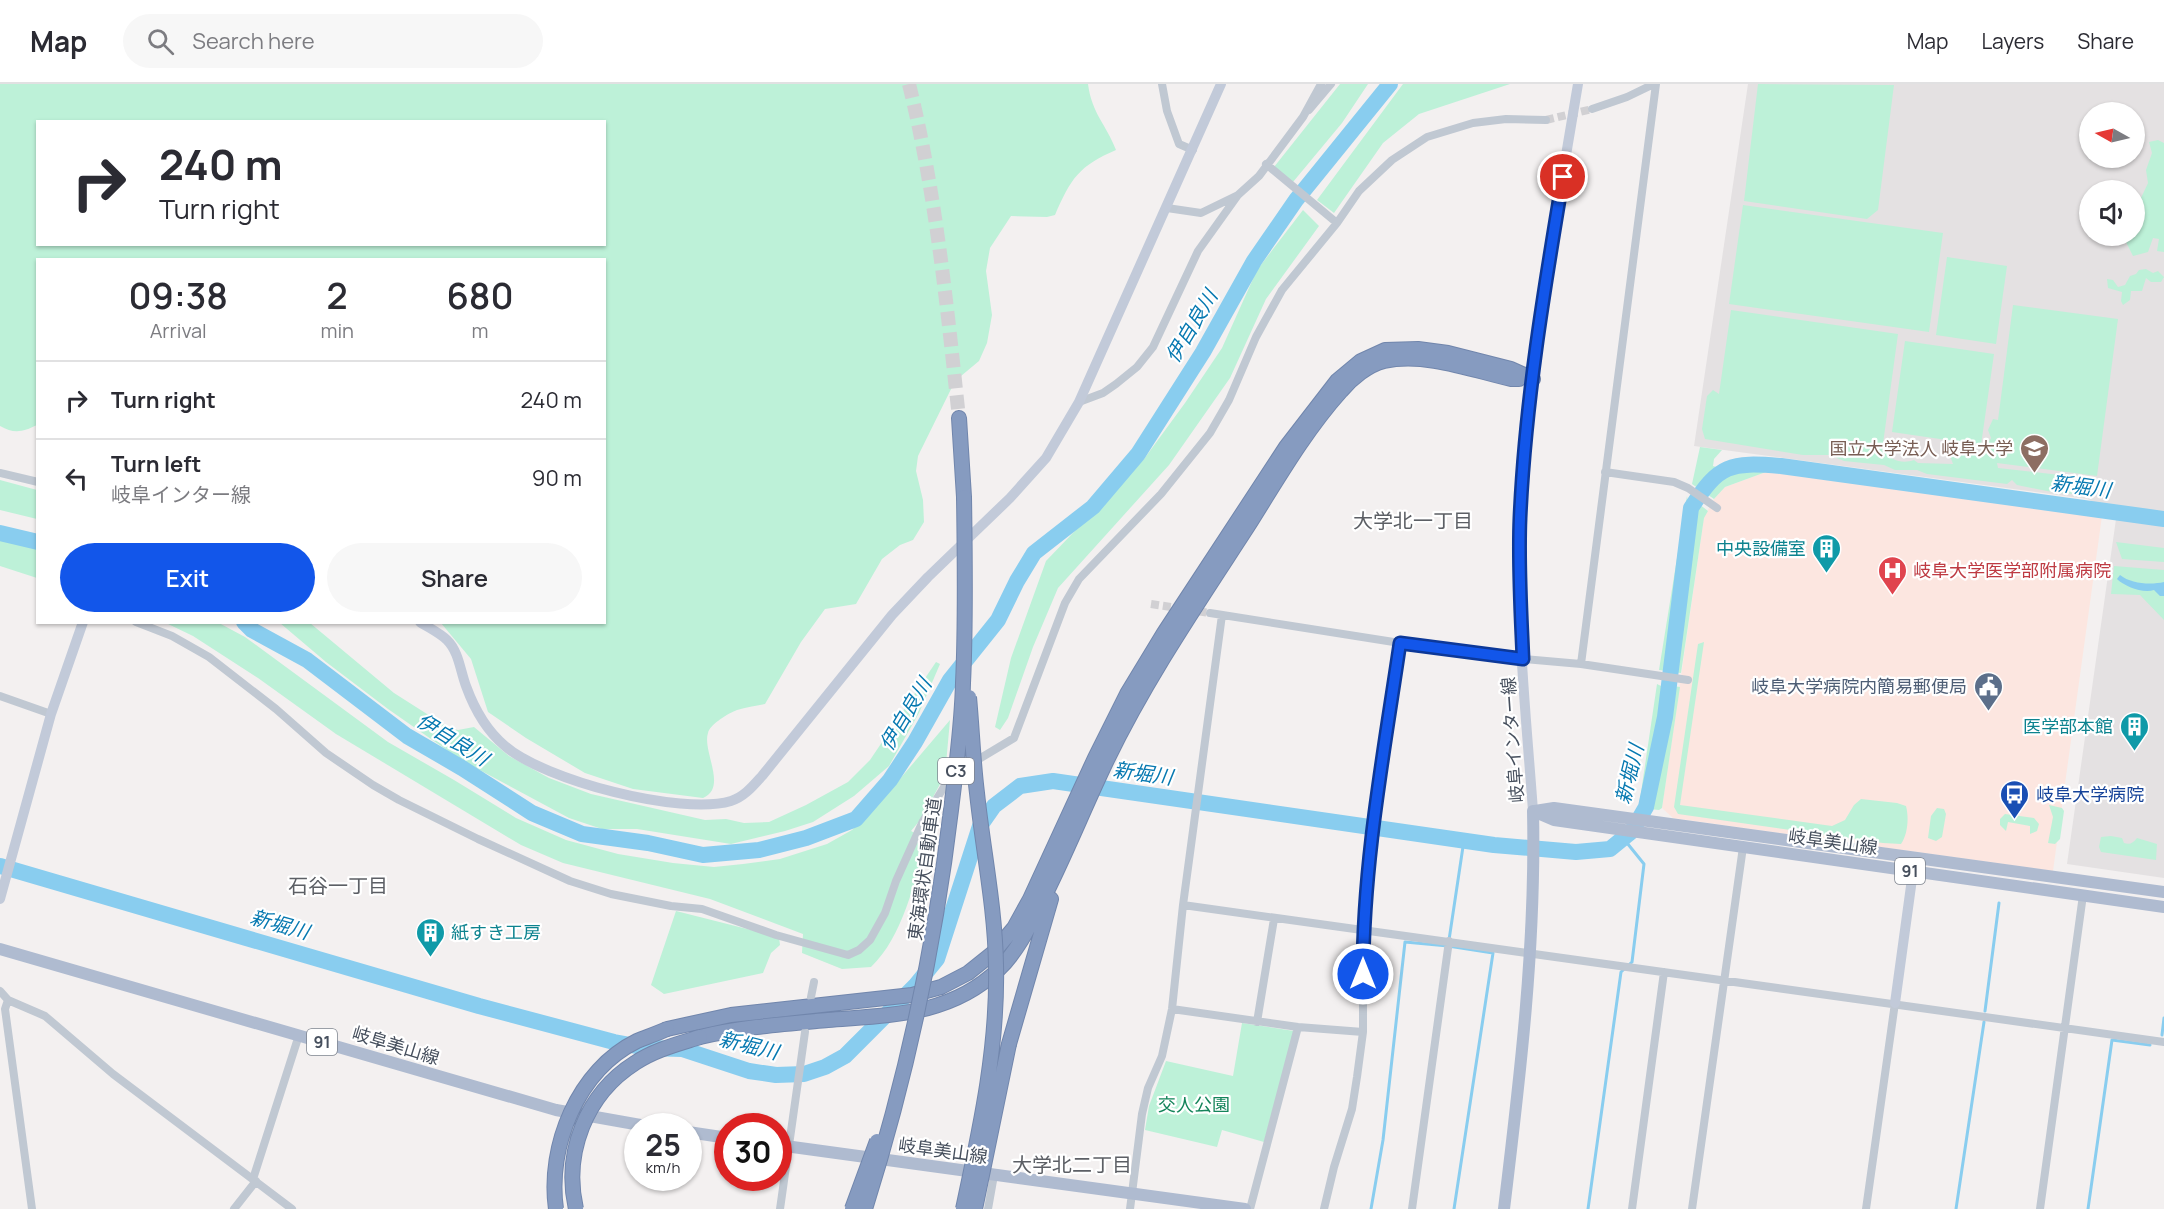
<!DOCTYPE html>
<meta charset="utf-8">
<style>
body{margin:0;font-family:Manrope,"Noto Sans JP",sans-serif;background:#f7f7f7;color:#2b2b33;height:100vh;display:flex;flex-direction:column;font-size:22px;white-space:nowrap}
*{box-sizing:border-box;margin:0}
p{font-size:20px;color:#7c7c81}
.icon{flex:none;width:33px;height:33px;fill:none;stroke:currentColor;stroke-width:2;stroke-linecap:round;stroke-linejoin:round}
.map{position:relative;flex:1;overflow:hidden}
.side{position:absolute;left:36px;top:174px;width:570px;height:366px;display:flex;flex-direction:column;background:#fff;border-radius:0px;box-shadow:0 2px 4px #0004}
.side>*{flex:none}
.top-card{position:absolute;left:36px;top:36px;width:570px;height:126px;border-radius:0px;box-shadow:0 2px 4px #0004;background:#fff;color:#2b2b33;overflow:hidden}
.needle{width:39px;rotate:278deg}
.controls{position:absolute;left:2079px;top:18px;display:grid;gap:12px}
.controls a{display:grid;place-items:center;width:66px;height:66px;border-radius:50%;background:#fff;box-shadow:0 2px 4px #0004;font-size:30px}
.speed{position:absolute;left:624px;top:1029px;display:flex;gap:12px;font-size:30px;font-weight:700;text-align:center}
.speed>*{display:grid;place-content:center;width:78px;height:78px;border-radius:50%;background:#fff;box-shadow:0 2px 4px #0004;line-height:1}
.speed small{font-size:15px;font-weight:400}
.speed .limit{border:9px solid #d22;background:#fff;color:#111}
.pin{position:absolute;display:grid;place-items:center;width:51px;height:51px;color:#fff;margin:-26px;border:3px solid #fff;border-radius:50%;box-shadow:0 2px 6px #0007}
.me{position:absolute;width:66px;margin:-33px;rotate:0deg;stroke-linejoin:round;filter:drop-shadow(0 0 4px #0008)}
.turn{display:flex;align-items:center;gap:21px;height:126px;padding:0 24px;font-size:27px}
.turn .icon{width:78px;height:78px;stroke-width:2.5}
.turn b{display:block;font-size:42px;line-height:51px}
.eta{display:flex;justify-content:space-evenly;align-items:center;height:102px;text-align:center}
.eta b{font-size:36px;font-weight:600;line-height:42px}
.button{display:flex;gap:12px;margin-top:auto;padding:12px 24px}
.button a{flex:1;height:69px;border-radius:36px;background:#1256ea;color:#fff;font-size:24px;font-weight:600;line-height:69px;text-align:center}
.button a+a{background:#f7f7f7;color:#2b2b33}
ul{padding:0;list-style:none}
li{display:flex;align-items:center;gap:18px;height:78px;padding:0 24px;border-top:2px solid #e1e1e2}
li div{flex:1}
li b{display:block;font-size:22px}
li em{font-style:normal}
header{display:flex;align-items:center;gap:36px;box-sizing:border-box;height:84px;padding:0 30px;background:#fff;border-bottom:2px solid #e1e1e2}
header strong{font-size:28px}
nav{display:flex;gap:33px;margin-inline-start:auto;font-size:21px}
.search{width:420px;height:54px;background:#f7f7f7;display:flex;align-items:center;gap:15px;box-sizing:border-box;padding:0 21px;border-radius:33px;color:#7c7c81;font-size:22px}
.map>svg:first-child{display:block}
</style>
<header>
<strong>Map</strong>
<div class="search"><svg class="icon" aria-label="search" viewBox="0 0 24 24"><circle cx="10" cy="10" r="6"/><path d="M15 15l6 6"/></svg>Search here</div>
<nav><a>Map</a><a>Layers</a><a>Share</a></nav>
</header>
<div class="map">
<svg width="2164" height="1125" viewBox="0 0 2164 1125">
<rect width="100%" height="100%" fill="#f3f0f0"/>
<!-- education -->
<path fill="#e4e1e2" fill-rule="evenodd" d="M1748,0H2164V794L2067,780L2117,428L2087,415L1694,362ZM2090,28H2134V74H2090ZM2090,106H2134V152H2090Z"/>
<!-- medical -->
<path fill="#fce6e0" d="M1766,388L2102,432L2053,787L1673,734L1662,724L1704,433L1714,415L1725,403Z"/>
<!-- green -->
<path fill="#bdf1d8" fill-rule="evenodd" d="M0,0H1088C1092,30 1106,40 1116,66C1079,82 1071,94 1055,131L1047,133L1011,132L990,164L986,187L992,231L987,259L979,277L955,297L918,372L916,387L923,416L924,438L913,456L900,461L882,475L856,520L825,525L801,558L765,620C756,622 746,623 737,626C729,629 710,640 708,649C702,667 728,704 703,714L633,705L585,689L526,654L488,628L471,575L441,539L604,538V176H38L37,341C23,348 14,350 0,342ZM38,38H604V160H38Z
M1340,0H1368L1342,39L1293,98L1274,83Z
M1403,0H1510L1419,30L1383,59L1334,129L1317,116Z
M1758,0L1894,1L1878,126L1867,135L1744,117Z
M2158,56L2164,59V168L2157,167L2159,155L2153,154L2148,168L2133,172L2126,158L2128,152H2134L2135,143L2138,140L2144,126L2140,116L2148,99L2146,86L2152,69L2149,58Z
M1743,121L1943,149L1929,248L1729,220Z
M1303,126L1319,142L1266,215L1230,294L1169,381L1058,504L1033,563L1008,634L1000,646L995,643L1011,574L1046,477L1144,375L1185,319L1222,264L1257,186Z
M1947,173L2007,182L1996,260L1936,251Z
M2146,185L2153,189L2158,187L2164,193L2161,198H2151L2146,194L2142,207H2131L2130,216L2123,221L2121,217L2122,208L2108,204L2107,195L2113,196L2118,203L2125,201L2130,192L2136,190L2139,186Z
M2013,221L2118,235L2097,392L1997,379L1998,384L2077,393L2084,402L2076,410L2057,409L2017,401L2012,396L2007,400L1927,390L1917,386H1895L1884,381L1844,377L1830,371H1803L1705,355L1702,345L1707,312L1713,306L1719,310L1731,226L1898,250L1882,367H1884C1891,377 1903,380 1914,376L1918,379L1953,380L1950,372L1986,369L1984,366L1991,354L1988,346L1993,335L1998,336Z
M1905,257L1994,270L1981,361L1892,348Z
M1700,363L1722,366L1714,375L1713,382L1734,388L1764,381L1766,388L1725,403L1714,415L1692,400Z
M0,396L37,406V435L0,426Z
M1687,412L1689,426L1667,587L1659,586Z
M1699,420L1708,427L1704,434L1681,589L1673,588L1694,426Z
M0,452L37,464V494L0,482Z
M2116,458L2164,464V478L2122,475Z
M2114,482L2164,486V536L2140,511L2111,510Z
M166,539H219L245,553L388,658L454,696L516,734L566,756L618,770L673,779L714,783L743,780L780,775L827,760L852,746L882,716L950,636L945,691L921,735L911,747L928,756C914,797 903,853 871,883L842,885L802,869L803,850L710,815L563,779L521,761L336,650L258,594L193,552Z
M280,539H310L394,609L449,644L458,646L474,643L509,672L549,694L591,710L705,736L726,735L744,739L769,738L806,721L848,698L870,676L936,578L940,580L919,629L889,682L854,712L813,738L785,747L731,760L637,745H602L569,734L461,676L388,625L326,578Z
M1704,558L1680,721L1832,742L1845,736L1854,721L1861,715L1897,719L1906,722C1909,733 1908,750 1901,760L1883,759L1678,730L1674,723L1698,560Z
M1657,600L1665,604L1645,723L1639,722Z
M1673,602L1680,603L1662,724L1659,726L1649,725Z
M2049,721L2062,724L2064,727L2060,755L2055,760L2048,759L2053,733Z
M1937,724L1944,725L1946,730L1942,753L1936,757L1928,754L1931,732Z
M2005,730L2034,734L2039,740L2037,747L2030,750V742L2008,738L2006,747L2000,741V735Z
M2111,752L2122,754L2124,759C2130,761 2133,759 2137,754L2157,760L2156,776L2101,768L2099,763L2101,753Z
M676,827L779,853L780,861L771,869L763,889L664,910L651,901Z
M1242,939L1294,947L1264,1058L1222,1046L1217,1063L1145,1046L1149,1022L1166,977L1233,992Z"/>
<!-- water -->
<path fill="#89cdef" d="M2120,491C2131,500 2151,501 2164,498V512H2160L2154,506C2143,510 2124,502 2117,495Z"/>
<g fill="none" stroke-linecap="round" stroke-linejoin="round">
<!-- stream -->
<path stroke="#89cdef" stroke-width="3" d="M1449,856L1464,756
M1448,862L1493,869L1454,1125
M1985,927L1999,819
M2162,951L2164,934
M1371,1125L1383,1056L1405,858L1448,862
M1588,1125L1621,888L1632,878L1644,780L1623,754
M1956,1125L1984,938
M2088,1125L2112,956L2150,961"/>
<!-- river -->
<path stroke="#89cdef" stroke-width="16" d="M0,449L38,458
M244,538L252,546L307,576L407,652L462,684L532,729L582,750L648,759L703,771L759,766L806,754L856,735L890,696L915,658L950,596L998,536L1017,497L1034,469L1093,423L1138,370L1203,268L1254,177L1296,116L1390,0
M0,782L479,922L614,958L647,964L682,965L749,987L776,991L804,990L825,983L845,972L915,902L937,875L980,742L994,722L1020,702L1053,697L1494,761L1576,768L1610,765L1632,747L1646,723L1665,633L1691,424C1719,380 1730,378 1781,382L2164,435"/>
<!-- street-tunnel -->
<path stroke="#d1d0d3" stroke-width="8" stroke-dasharray="8 4" stroke-linecap="butt" d="M1546,36L1592,25
M1151,520L1210,529"/>
<!-- highway-tunnel -->
<path stroke="#d1d0d3" stroke-width="14" stroke-dasharray="14 7" stroke-linecap="butt" d="M909,0C936,109 947,223 959,334"/>
<defs>
<path id="highway" d="M959,334L964,413
M667,945L731,931L912,911L941,903L968,889L993,869L1014,844L1030,815L1095,674L1127,610L1164,549L1286,363L1337,297L1361,277L1385,266L1418,265L1448,269L1511,285L1533,295
M700,953C742,943 784,940 828,936C889,931 950,932 998,886C1018,867 1030,841 1042,817C1065,772 1084,724 1106,678C1146,595 1198,519 1248,442C1277,396 1305,347 1341,307C1352,294 1368,281 1384,277C1425,268 1472,286 1511,295H1519
M1009,960L1051,815"/>
</defs>
<!-- highway casing -->
<use href="#highway" stroke="#7186ac" stroke-width="16"/>
<!-- street -->
<path stroke="#c0c8d2" stroke-width="8" d="M1162,0L1167,27L1179,60L1193,66
M1592,25L1627,13L1654,0
M1309,26L1331,0
M1266,80L1337,139
M1167,124L1201,129L1238,111L1259,92L1303,33L1321,0
M1079,318L1103,309L1116,300L1137,283L1153,263L1198,167L1238,111
M1605,388L1674,398L1688,404L1717,424
M0,389L38,398
M1210,529L1400,559L1523,575L1581,580L1688,596
M136,538L172,552L209,573L276,625L326,669L373,701L399,716L478,755L570,797L611,810L671,822L702,825L776,851L848,871L859,866L870,856L885,829L896,797L923,737L944,703L969,681L1014,654L1065,519L1079,495L1161,410L1210,349L1229,316L1256,253L1282,206L1337,139L1359,107L1392,76L1427,53L1473,39L1506,35L1546,36
M1581,580L1656,0
M0,612L51,630
M1183,821L2164,958
M0,907L8,916L45,932L113,990L292,1125
M811,913L814,898
M8,916L5,925L32,1125
M1172,925L1298,943L1363,948
M1257,938L1274,835
M253,1095L299,951
M234,1125L256,1097
M780,1125L805,948
M988,1125L994,1091
M1130,1125L1142,1030L1148,1004L1162,972L1172,925L1183,821L1222,531
M1250,1125L1298,943
M1324,1125L1334,1083L1352,1025L1357,993L1363,948V846L1372,760L1400,559
M1412,1125L1449,857
M1632,1125L1664,888
M1692,1125L1743,763
M1866,1125L1895,919
M2040,1125L2083,811"/>
<!-- secondary -->
<path stroke="#c2cad9" stroke-width="10" d="M420,538C429,544 440,549 447,556C459,568 460,586 466,602C474,624 487,647 505,662C544,696 681,732 731,717C744,713 753,702 762,692L892,531L928,493L1010,414L1046,374L1079,318L1221,0
M1533,727C1526,630 1515,530 1520,432C1528,287 1554,143 1578,0
M0,815L51,630L83,538
M1895,919L1915,773"/>
<!-- primary -->
<path stroke="#afbbd0" stroke-width="12" d="M1533,727L1554,736L2164,823
M1535,727L1554,724L2164,808
M0,865L556,1026L646,1042
M688,1048L728,1054
M778,1061L1245,1125
M1504,1125C1520,993 1536,860 1533,727"/>
<!-- highway -->
<use href="#highway" stroke="#869bc0" stroke-width="14"/>
<defs>
<path id="highway-bridge" d="M556,1125C547,1062 578,986 637,957C647,953 658,949 667,945
M576,1125C563,1069 586,1010 635,979C654,966 678,960 700,953
M852,1125L877,1057
M865,1125C906,995 935,861 951,726C956,684 962,642 963,599C966,537 965,475 964,413
M963,1125C980,1045 998,964 996,881C995,823 983,766 977,709C973,677 972,645 969,613
M975,1125L1009,960"/>
</defs>
<!-- highway-bridge casing -->
<use href="#highway-bridge" stroke="#7186ac" stroke-width="16" stroke-linecap="butt"/>
<!-- highway-bridge -->
<use href="#highway-bridge" stroke="#869bc0" stroke-width="14"/>
</g>
<g fill="none" stroke-linecap="round" stroke-linejoin="round">
<defs>
<path id="route" d="M1363,890C1363,779 1384,668 1400,559L1523,575C1521,528 1518,481 1520,434C1525,320 1544,206 1563,93"/>
</defs>
<!-- route casing -->
<use href="#route" stroke="#0c3898" stroke-width="15"/>
<!-- route -->
<use href="#route" stroke="#1256ea" stroke-width="10"/>
</g>
<!-- icons -->
<defs>
<symbol id="university-pin" viewBox="-11 -11 22 30"><path d="M0 17L-7.5 6A9.5 9.5 0 1 1 7.5 6Z" fill="#8d6e63" stroke="#fff"/><path d="M0-5L7-2L0 1L-7-2ZM-4 1L0 2.5L4 1V4Q0 6-4 4Z" fill="#fff"/></symbol>
<symbol id="building-pin" viewBox="-11 -11 22 30"><path d="M0 17L-7.5 6A9.5 9.5 0 1 1 7.5 6Z" fill="#0f9aa8" stroke="#fff"/><path d="M-4-6H4V6H1V3H-1V6H-4ZM-2.5-4.3h1.7v1.8h-1.7ZM.8-4.3h1.7v1.8H.8ZM-2.5-1h1.7V.8h-1.7ZM.8-1h1.7V.8H.8Z" fill="#fff"/></symbol>
<symbol id="hospital-pin" viewBox="-11 -11 22 30"><path d="M0 17L-7.5 6A9.5 9.5 0 1 1 7.5 6Z" fill="#e0444e" stroke="#fff"/><path d="M-5-5h3v3.5h4V-5h3V5h-3V1.5h-4V5h-3Z" fill="#fff"/></symbol>
<symbol id="civic-pin" viewBox="-11 -11 22 30"><path d="M0 17L-7.5 6A9.5 9.5 0 1 1 7.5 6Z" fill="#5c6f8a" stroke="#fff"/><path d="M-.6-6.5H3V-4.5H.6V-3L4-1V1h2V6H-6V1h2V-1L-.6-3ZM-1.2 2.5V6h2.4V2.5Z" fill="#fff"/></symbol>
<symbol id="bus-pin" viewBox="-11 -11 22 30"><path d="M0 17L-7.5 6A9.5 9.5 0 1 1 7.5 6Z" fill="#1a4fb4" stroke="#fff"/><path d="M-5-6H5V4H4V6H2V4H-2V6H-4V4H-5ZM-3.5-4V0h7V-4ZM-3.5 1.2v1.5H-2V1.2ZM2 1.2v1.5H3.5V1.2Z" fill="#fff"/></symbol>
</defs>
<g fill-rule="evenodd">
<use href="#university-pin" x="2018" y="348" width="33" height="45"/>
<use href="#building-pin" x="1810" y="448" width="33" height="45"/>
<use href="#hospital-pin" x="1876" y="470" width="33" height="45"/>
<use href="#civic-pin" x="1972" y="586" width="33" height="45"/>
<use href="#building-pin" x="2118" y="626" width="33" height="45"/>
<use href="#bus-pin" x="1998" y="694" width="33" height="45"/>
<use href="#building-pin" x="414" y="832" width="33" height="45"/>
</g>
<g text-anchor="middle" dominant-baseline="central" stroke-width="4.5" stroke-linejoin="round" paint-order="stroke">
<!-- shield labels -->
<g fill="#fff" stroke="#7e848e" stroke-width="1.5">
<rect x="938" y="674" width="36" height="26" rx="4.5"/>
<rect x="1895" y="774" width="30" height="26" rx="4.5"/>
<rect x="307" y="945" width="30" height="26" rx="4.5"/>
</g>
<g font-size="16" font-weight="bold" fill="#47505e">
<text x="956" y="687">C3</text>
<text x="1910" y="787">91</text>
<text x="322" y="958">91</text>
</g>
<!-- education labels -->
<g font-size="18" fill="#785e54" stroke="#fff" text-anchor="end">
<text x="2013" y="364">国立大学法人 岐阜大学</text>
</g>
<!-- culture labels -->
<g font-size="18" fill="#0d838f" stroke="#fff" text-anchor="end">
<text x="1806" y="464">中央設備室</text>
<text x="2113" y="642">医学部本館</text>
<text x="451" y="848" text-anchor="start">紙すき工房</text>
</g>
<!-- health labels -->
<g font-size="18" fill="#be3a42" stroke="#fff" text-anchor="start">
<text x="1913" y="486">岐阜大学医学部附属病院</text>
</g>
<!-- service labels -->
<g font-size="18" fill="#4e5e75" stroke="#fff" text-anchor="end">
<text x="1967" y="602">岐阜大学病院内簡易郵便局</text>
</g>
<!-- street labels -->
<g font-size="18" fill="#47505e" stroke="#fff">
<text transform="translate(1512 656) rotate(-94)">岐阜インター線</text>
<text transform="translate(1833 757) rotate(8)">岐阜美山線</text>
<text transform="translate(924 785) rotate(-82)">東海環状自動車道</text>
<text transform="translate(396 961) rotate(17)">岐阜美山線</text>
<text transform="translate(943 1066) rotate(8)">岐阜美山線</text>
</g>
<!-- transit labels -->
<g font-size="18" fill="#164399" stroke="#fff" text-anchor="start">
<text x="2036" y="710">岐阜大学病院</text>
</g>
<!-- park labels -->
<g font-size="18" fill="#14845a" stroke="#fff">
<text x="1194" y="1020">交人公園</text>
</g>
<!-- water labels -->
<g font-size="20" font-style="italic" fill="#0779b1" stroke="#fff">
<text transform="translate(1191 242) rotate(-59)">伊自良川</text>
<text transform="translate(2081 402) rotate(8)">新堀川</text>
<text transform="translate(905 630) rotate(-59)">伊自良川</text>
<text transform="translate(453 655) rotate(32)">伊自良川</text>
<text transform="translate(1143 689) rotate(8)">新堀川</text>
<text transform="translate(1629 690) rotate(-76)">新堀川</text>
<text transform="translate(280 840) rotate(16)">新堀川</text>
<text transform="translate(749 961) rotate(14)">新堀川</text>
</g>
<!-- neighbourhood labels -->
<g font-size="20" fill="#5c5f65" stroke="#fff">
<text x="1413" y="436">大学北一丁目</text>
<text x="338" y="801">石谷一丁目</text>
<text x="1072" y="1080">大学北二丁目</text>
</g>
</g>
</svg>
<div class="controls">
<a><svg class="needle" viewBox="-14 -14 28 28"><path d="M0-13l5 13h-10z" fill="#e53935"/><path d="M0 13l5-13h-10z" fill="#7c7c81"/></svg></a>
<a><svg class="icon" aria-label="sound" viewBox="0 0 24 24"><path d="M4 9h4l5-4v14l-5-4H4zM17 9q2 3 0 6"/></svg></a>
</div>
<div class="speed"><div>25<small>km/h</small></div><div class="limit">30</div></div>
<div class="pin" style="left:1563px;top:93px;background:#d93025"><svg class="icon" aria-label="arrive" viewBox="0 0 24 24"><path d="M6 21V4h12l-3 4 3 4H6"/></svg></div>
<svg class="me" style="left:1363px;top:890px" viewBox="-20 -20 40 40"><circle r="17" fill="#1256ea" stroke="#fff" stroke-width="3"/><path d="M0-11L8 9 0 5-8 9z" fill="#fff"/></svg>
<div class="top-card">
<div class="turn"><svg class="icon" aria-label="right" viewBox="0 0 24 24"><path d="M7 20v-9h11M14 6l5 5-5 5"/></svg><div><b>240 m</b>Turn right</div></div>
</div>
<section class="side">
<div class="eta">
<div><b>09:38</b><p>Arrival</p></div>
<div><b>2</b><p>min</p></div>
<div><b>680</b><p>m</p></div>
</div>
<ul>
<li><svg class="icon" aria-label="right" viewBox="0 0 24 24"><path d="M7 20v-9h11M14 6l5 5-5 5"/></svg><div><b>Turn right</b></div><em>240 m</em></li>
<li><svg class="icon" aria-label="left" viewBox="0 0 24 24"><path d="M17 20v-9H6M10 6l-5 5 5 5"/></svg><div><b>Turn left</b><p>岐阜インター線</p></div><em>90 m</em></li>
</ul>
<div class="button"><a>Exit</a><a>Share</a></div>
</section>
</div>
